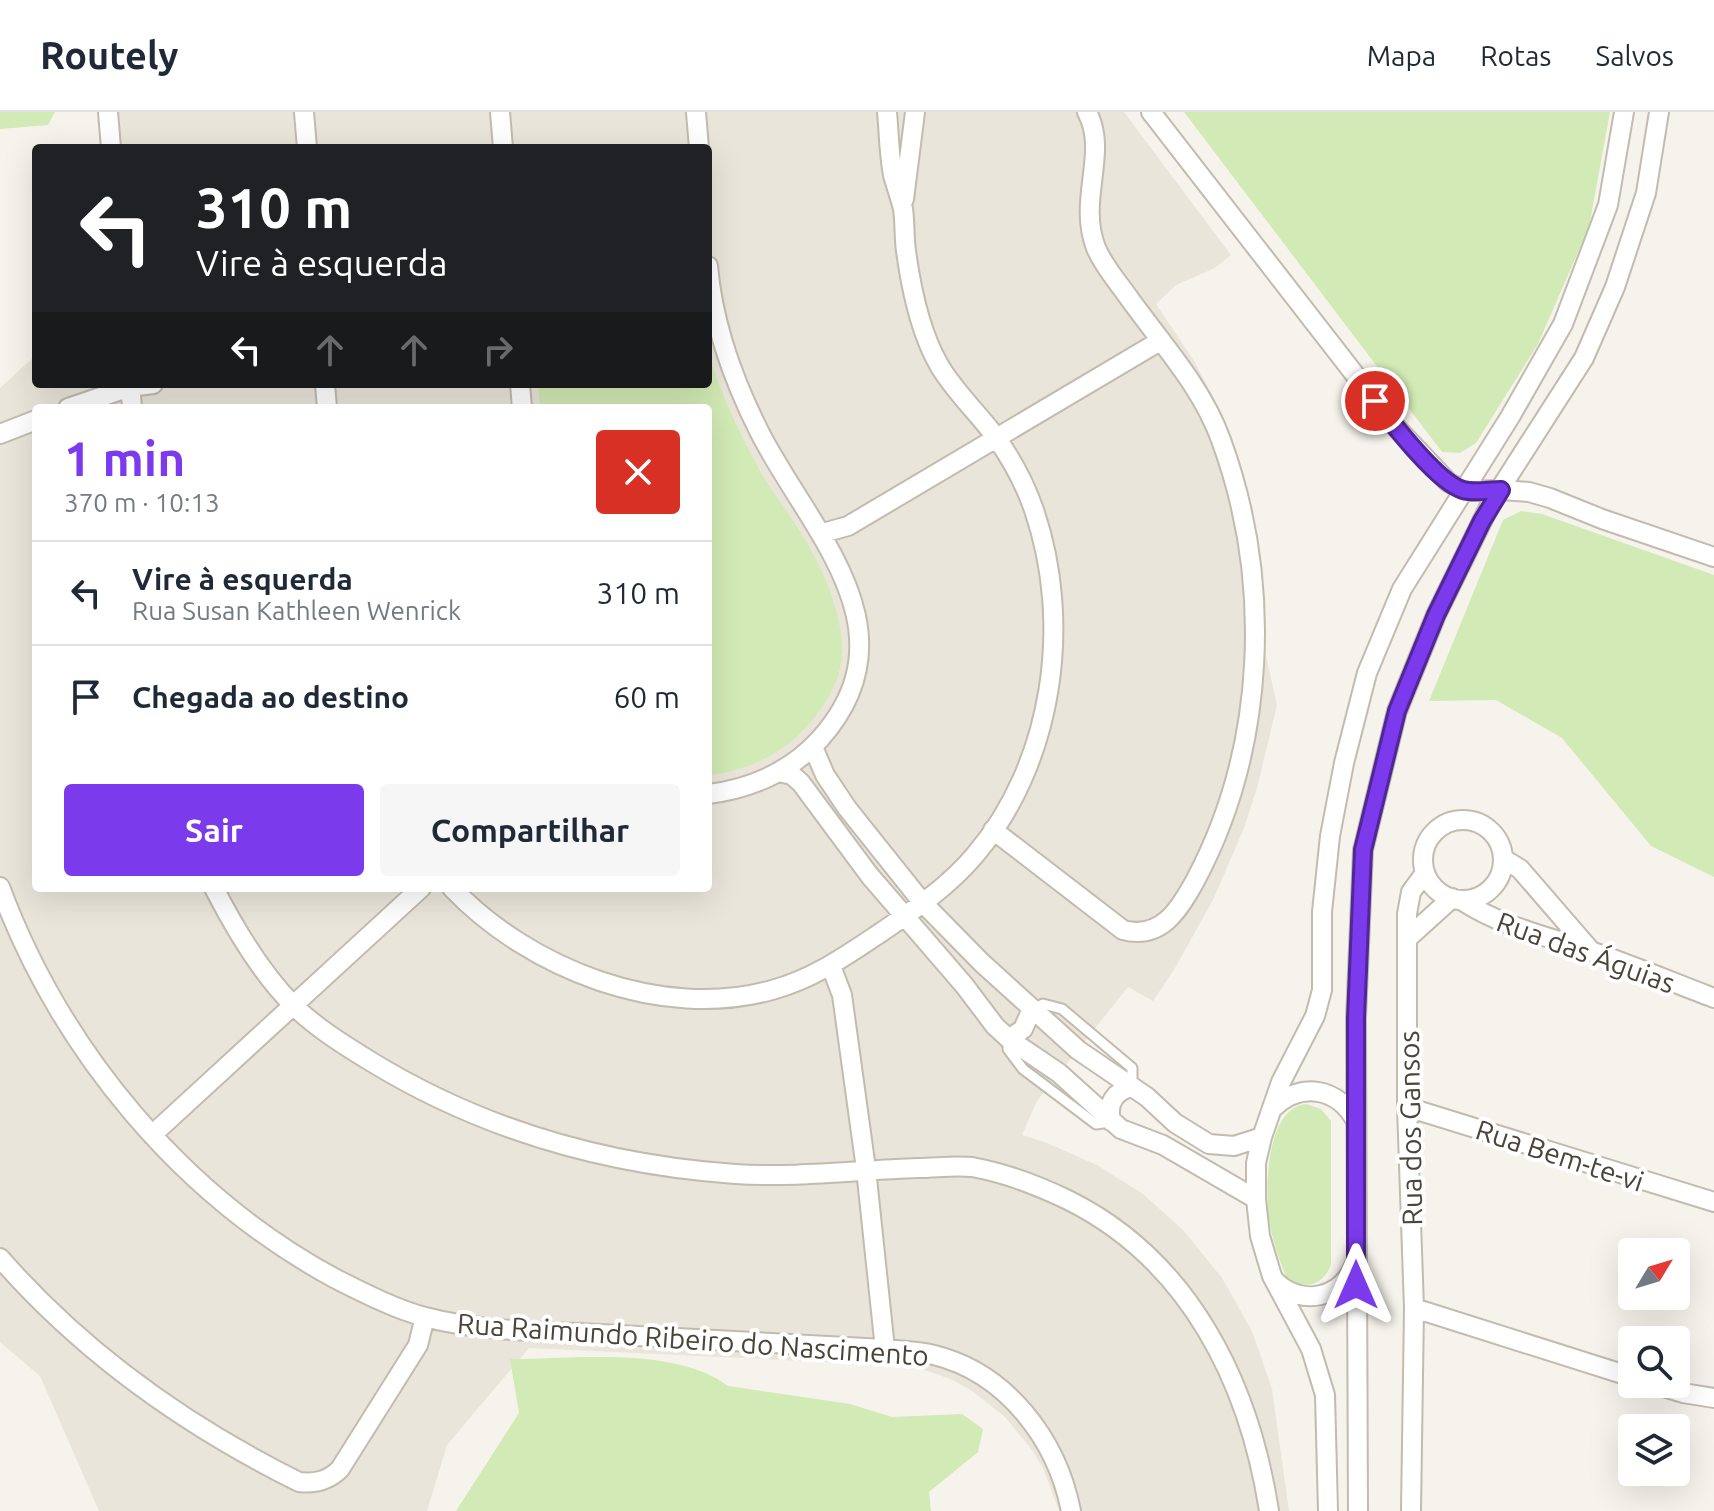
<!DOCTYPE html>
<html lang="pt">
<meta charset="utf-8">
<style>
body{margin:0;font-family:Ubuntu,sans-serif;background:#f6f6f7;color:#1f2937;height:100vh;display:flex;flex-direction:column;font-size:30px;white-space:nowrap}
*{box-sizing:border-box;margin:0}
p{font-size:26px;color:#747a83}
.icon{flex:none;width:44px;height:44px;fill:none;stroke:currentColor;stroke-width:2;stroke-linecap:round;stroke-linejoin:round}
.map{position:relative;flex:1;overflow:hidden}
.drawer{position:absolute;left:32px;top:292px;width:680px;height:488px;display:flex;flex-direction:column;background:#fff;border-radius:8px;box-shadow:0 8px 32px #0002}
.drawer>*{flex:none}
.banner{position:absolute;left:32px;top:32px;width:680px;height:244px;border-radius:8px;box-shadow:0 8px 32px #0002;background:#202124;color:#fff;overflow:hidden}
.needle{width:52px;rotate:52deg}
.buttons{position:absolute;left:1618px;top:1126px;display:grid;gap:16px}
.buttons a{display:grid;place-items:center;width:72px;height:72px;border-radius:8px;background:#fff;box-shadow:0 8px 32px #0002;font-size:40px}
.pin{position:absolute;display:grid;place-items:center;width:68px;height:68px;color:#fff;margin:-34px;border:4px solid #fff;border-radius:50%;box-shadow:0 2px 8px #0007}
.me{position:absolute;width:88px;margin:-44px;rotate:0deg;stroke-linejoin:round;filter:drop-shadow(0 0 6px #0008)}
.turn{display:flex;align-items:center;gap:28px;height:168px;padding:0 32px;font-size:36px}
.turn .icon{width:104px;height:104px;stroke-width:2.5}
.turn b{display:block;font-size:56px;line-height:68px}
.lanes{display:flex;align-items:center;height:76px;padding:0 32px;background:#0003;justify-content:center;gap:40px;direction:ltr}
.lanes .off{opacity:.35}
.round{display:grid;place-items:center;flex:none;width:84px;height:84px;border-radius:8px;background:#f6f6f7}
.headline{display:flex;align-items:center;justify-content:space-between;height:136px;padding:0 32px}
h1{font-size:48px;font-weight:700;line-height:60px;color:#7c3aed}
.primary-button{display:flex;gap:16px;margin-top:auto;padding:16px 32px}
.primary-button a{flex:1;height:92px;border-radius:8px;background:#7c3aed;color:#fff;font-size:32px;font-weight:700;line-height:92px;text-align:center}
.primary-button a+a{background:#f6f6f7;color:#1f2937}
ul{padding:0;list-style:none}
li{display:flex;align-items:center;gap:24px;height:104px;padding:0 32px;border-top:2px solid #e0e1e3}
li div{flex:1}
li b{display:block;font-size:30px}
li em{font-style:normal}
header{display:flex;align-items:center;gap:48px;box-sizing:border-box;height:112px;padding:0 40px;background:#fff;border-bottom:2px solid #e0e1e3}
header strong{font-size:38px}
nav{display:flex;gap:44px;margin-inline-start:auto;font-size:28px}
.map>svg:first-child{display:block}
</style>
<header>
<strong>Routely</strong>
<nav><a>Mapa</a><a>Rotas</a><a>Salvos</a></nav>
</header>
<div class="map">
<svg width="1714" height="1399" viewBox="0 0 1714 1399">
<rect width="100%" height="100%" fill="#f6f3ec"/>
<!-- residential -->
<path fill="#eae5da" fill-rule="evenodd" d="M100,0H1124L1231,143L1215,156L1176,173L1156,192L1194,249L1210,279L1224,310L1246,375L1260,440L1264,503V535L1277,593L1257,676L1244,716L1213,788L1175,856L1153,889L1128,875L1037,989L1022,1023L1047,1031L1097,1053L1143,1082L1183,1118L1222,1166L1252,1219L1272,1277L1289,1399H1059L1043,1356L1032,1338L1005,1305L972,1279L953,1268L913,1254L529,1236L447,1333L427,1399H99L40,1264L0,1230V276L36,243V272H708V36H98L102,29ZM36,296H708V776H36Z"/>
<!-- green -->
<path fill="#d2eab5" d="M0,0H55L48,13L0,17Z
M1184,0H1610L1589,115L1538,232L1476,331L1460,341L1442,340Z
M708,242C722,283 739,321 760,359C774,384 793,406 807,431C825,462 843,504 842,541C842,566 825,594 809,612C783,642 747,659 708,663V296H540L538,272H708Z
M1521,399L1542,402L1714,463V765L1651,734L1562,626L1496,588L1429,589L1503,408Z
M1306,992L1321,997L1331,1009V1152C1324,1173 1305,1179 1287,1167C1279,1147 1272,1128 1269,1107C1265,1076 1266,996 1306,992Z
M510,1247C575,1247 675,1234 728,1274L850,1292L892,1305L962,1302L983,1317L978,1340L929,1380L931,1399H456L519,1301Z"/>
<g fill="none" stroke-linecap="round" stroke-linejoin="round">
<defs>
<path id="lane" d="M1032,897L1043,892L1062,897L1132,956V975
M1009,927L1008,937L1023,957L1096,1012L1110,1010"/>
<path id="street" d="M108,0L111,36
M304,0L307,36
M500,0L503,36
M696,0L699,36
M1151,0L1394,313L1448,370L1464,379L1501,378L1529,380L1550,386L1602,407L1714,445
M904,87L915,0
M708,154C713,213 733,268 760,321C810,419 917,518 820,627C791,659 751,677 708,682
M130,272L132,296
M325,272L327,296
M520,272L522,296
M68,296L130,275L153,272
M0,322L36,308
M823,421L848,414L1160,229
M813,635L825,663L847,696L922,790L982,851L1078,938L1147,985L1175,1011L1209,1032L1234,1034L1262,1025
M779,660L792,663L801,671L870,764L964,873L995,914L1009,927L1059,961L1121,1017L1163,1033L1256,1087
M1423 748a40 40 0 1 1 80 0a40 40 0 1 1-80 0Z
M993,718L1123,818C1161,828 1179,798 1195,769C1266,636 1273,470 1221,328C1202,275 1162,232 1129,186C1118,170 1104,155 1096,136C1077,87 1109,41 1087,0
M1504,747L1520,757L1591,839
M0,775C61,939 182,1084 336,1167C364,1181 395,1197 425,1205C482,1220 542,1219 600,1222C695,1227 790,1232 885,1237C901,1239 918,1239 934,1243C1007,1261 1057,1328 1071,1399
M214,776C235,817 261,861 293,893C315,915 344,933 370,949C481,1017 606,1053 735,1062C796,1066 857,1058 918,1056C935,1056 955,1053 972,1055C1005,1061 1037,1073 1068,1088C1189,1148 1249,1270 1269,1399
M452,776C529,857 662,909 772,878C815,866 847,843 883,819C915,797 949,774 975,743C1053,651 1073,512 1034,398C1025,372 1011,346 995,324C977,300 954,279 939,253C920,220 911,176 906,139C904,125 905,110 903,97C900,85 896,74 893,63C889,42 889,21 887,0
M1461,788C1502,815 1547,824 1593,840C1634,854 1674,871 1714,886
M1409,825L1452,786
M831,854L842,883L866,1057L885,1237
M1009,927L1023,917L1032,897
M1407,995L1714,1090
M1273,996C1301,969 1338,976 1356,1009
M1111,1009C1107,992 1114,979 1132,975
M152,1023L421,776
M0,1146C83,1241 186,1314 299,1370C315,1372 328,1369 340,1357L418,1233L425,1205
M1276,1170C1302,1195 1342,1186 1355,1152
M1414,1196L1632,1265
M1653,1272L1683,1281L1714,1286
M1328,1399L1325,1283L1311,1237L1272,1164L1260,1124L1256,1087V1051L1262,1025L1281,970L1315,904L1322,878V800L1330,724L1344,651L1367,561L1402,477L1510,305L1563,212L1608,93L1624,0
M1358,1399L1356,906L1363,738L1397,599L1436,503L1491,391L1584,246L1615,175L1646,81L1659,0
M1411,1399L1414,1196L1407,995V802L1411,780L1425,761"/>
</defs>
<!-- lane casing -->
<use href="#lane" stroke="#c2bbae" stroke-width="13"/>
<!-- street casing -->
<use href="#street" stroke="#c2bbae" stroke-width="22"/>
<!-- lane -->
<use href="#lane" stroke="#fff" stroke-width="9"/>
<!-- street -->
<use href="#street" stroke="#fff" stroke-width="18"/>
</g>
<g fill="none" stroke-linecap="round" stroke-linejoin="round">
<defs>
<path id="route" d="M1356,1173V906L1363,738L1397,599L1436,503L1482,409L1501,378C1489,378 1474,381 1463,378C1438,371 1392,311 1375,289"/>
</defs>
<!-- route casing -->
<use href="#route" stroke="#51269a" stroke-width="20"/>
<!-- route -->
<use href="#route" stroke="#7c3aed" stroke-width="14"/>
</g>
<g text-anchor="middle" dominant-baseline="central" stroke-width="8" stroke-linejoin="round" paint-order="stroke">
<!-- street labels -->
<g font-size="28" fill="#4b4439" stroke="#fff">
<text transform="translate(1586 840) rotate(20)">Rua das Águias</text>
<text transform="translate(1410 1016) rotate(-91)">Rua dos Gansos</text>
<text transform="translate(1560 1043) rotate(18)">Rua Bem-te-vi</text>
<text transform="translate(693 1227) rotate(4)">Rua Raimundo Ribeiro do Nascimento</text>
</g>
</g>
</svg>
<div class="buttons">
<a><svg class="needle" viewBox="-14 -14 28 28"><path d="M0-13l5 13h-10z" fill="#e53935"/><path d="M0 13l5-13h-10z" fill="#747a83"/></svg></a>
<a><svg class="icon" aria-label="search" viewBox="0 0 24 24"><circle cx="10" cy="10" r="6"/><path d="M15 15l6 6"/></svg></a>
<a><svg class="icon" aria-label="layers" viewBox="0 0 24 24"><path d="M12 4l9 5-9 5-9-5zM3 14l9 5 9-5"/></svg></a>
</div>
<div class="pin" style="left:1375px;top:289px;background:#d93025"><svg class="icon" aria-label="arrive" viewBox="0 0 24 24"><path d="M6 21V4h12l-3 4 3 4H6"/></svg></div>
<svg class="me" style="left:1356px;top:1173px" viewBox="-20 -20 40 40"><path d="M0-17L14 15 0 8-14 15z" fill="#7c3aed" stroke="#fff" stroke-width="4"/></svg>
<div class="banner">
<div class="turn"><svg class="icon" aria-label="left" viewBox="0 0 24 24"><path d="M17 20v-9H6M10 6l-5 5 5 5"/></svg><div><b>310 m</b>Vire à esquerda</div></div>
<div class="lanes"><svg class="icon" aria-label="left" viewBox="0 0 24 24"><path d="M17 20v-9H6M10 6l-5 5 5 5"/></svg><svg class="icon off" aria-label="ahead" viewBox="0 0 24 24"><path d="M12 20V5M6 11l6-6 6 6"/></svg><svg class="icon off" aria-label="ahead" viewBox="0 0 24 24"><path d="M12 20V5M6 11l6-6 6 6"/></svg><svg class="icon off" aria-label="right" viewBox="0 0 24 24"><path d="M7 20v-9h11M14 6l5 5-5 5"/></svg></div>
</div>
<section class="drawer">
<div class="headline"><div><h1>1 min</h1><p>370 m · 10:13</p></div><a class="round" style="background:#d93025;color:#fff"><svg class="icon" aria-label="close" viewBox="0 0 24 24"><path d="M6 6l12 12M18 6L6 18"/></svg></a></div>
<ul>
<li><svg class="icon" aria-label="left" viewBox="0 0 24 24"><path d="M17 20v-9H6M10 6l-5 5 5 5"/></svg><div><b>Vire à esquerda</b><p>Rua Susan Kathleen Wenrick</p></div><em>310 m</em></li>
<li><svg class="icon" aria-label="arrive" viewBox="0 0 24 24"><path d="M6 21V4h12l-3 4 3 4H6"/></svg><div><b>Chegada ao destino</b></div><em>60 m</em></li>
</ul>
<div class="primary-button"><a>Sair</a><a>Compartilhar</a></div>
</section>
</div>
